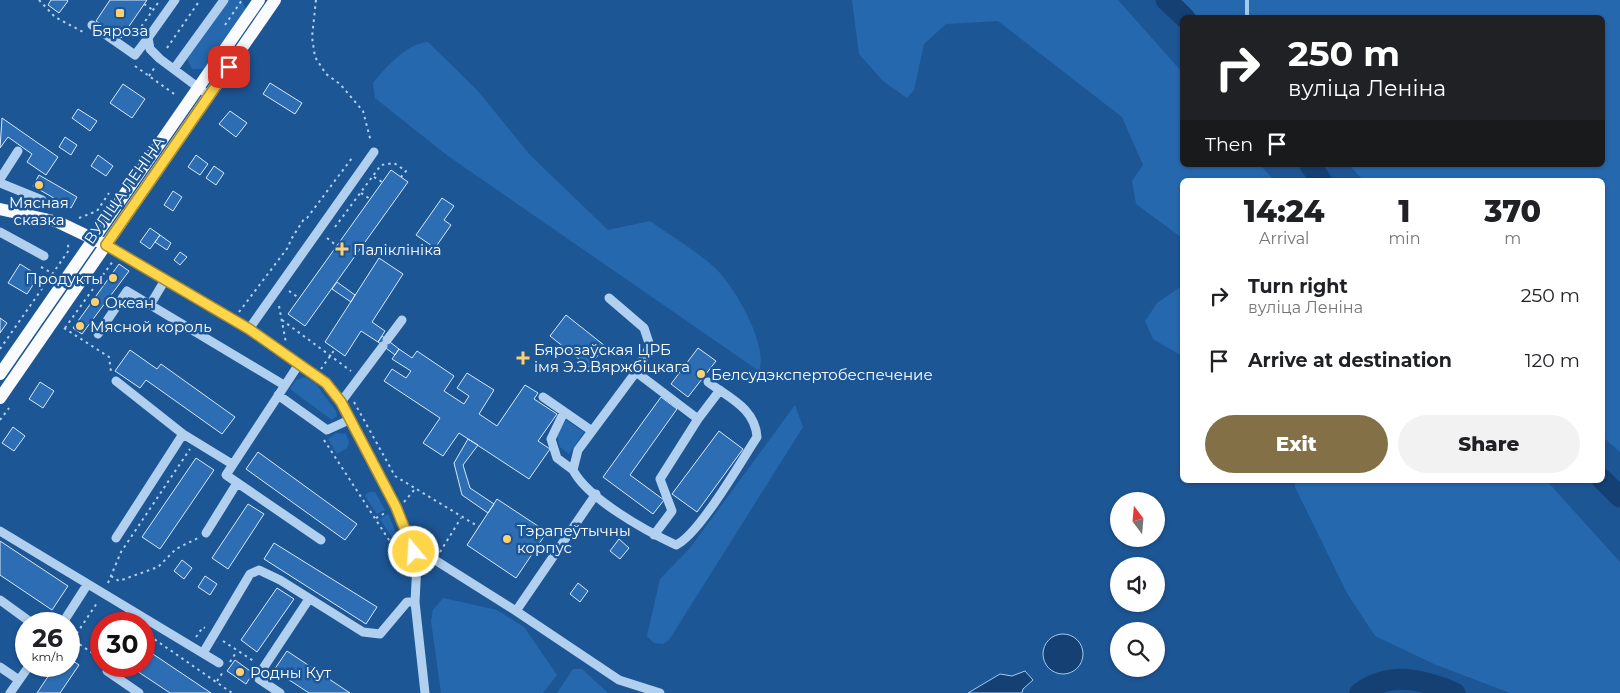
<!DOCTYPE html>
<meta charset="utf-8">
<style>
body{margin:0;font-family:Montserrat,sans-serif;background:#f2f2f2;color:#202124;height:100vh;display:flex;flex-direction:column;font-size:19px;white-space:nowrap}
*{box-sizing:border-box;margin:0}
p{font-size:16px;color:#757577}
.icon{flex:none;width:28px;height:28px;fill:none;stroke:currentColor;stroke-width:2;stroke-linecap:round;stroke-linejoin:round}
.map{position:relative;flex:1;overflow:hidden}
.side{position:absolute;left:1180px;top:178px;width:425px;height:305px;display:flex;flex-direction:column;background:#fff;border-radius:8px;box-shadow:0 1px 4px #0004}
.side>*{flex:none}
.guide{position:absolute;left:1180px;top:15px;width:425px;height:152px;border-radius:8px;box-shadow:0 1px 4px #0004;background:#202124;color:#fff;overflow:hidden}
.needle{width:32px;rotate:344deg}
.tools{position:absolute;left:1110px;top:492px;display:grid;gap:10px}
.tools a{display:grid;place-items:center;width:55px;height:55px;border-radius:50%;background:#fff;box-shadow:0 1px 4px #0004;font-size:25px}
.speed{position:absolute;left:15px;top:612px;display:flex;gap:10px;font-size:25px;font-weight:700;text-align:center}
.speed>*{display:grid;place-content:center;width:65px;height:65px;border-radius:50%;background:#fff;box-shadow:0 1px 4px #0004;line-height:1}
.speed small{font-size:12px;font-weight:400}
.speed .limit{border:8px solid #d22;background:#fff;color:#111}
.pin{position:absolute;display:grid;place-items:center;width:42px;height:42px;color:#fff;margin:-21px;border-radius:10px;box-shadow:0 2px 8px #0006}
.me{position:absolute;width:55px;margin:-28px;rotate:342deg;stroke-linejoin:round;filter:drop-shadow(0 0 4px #0008)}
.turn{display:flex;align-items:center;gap:18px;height:105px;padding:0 25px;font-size:22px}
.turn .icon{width:65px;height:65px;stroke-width:2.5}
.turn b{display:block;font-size:35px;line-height:42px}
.then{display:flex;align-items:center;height:48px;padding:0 25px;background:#0003;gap:10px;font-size:19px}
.eta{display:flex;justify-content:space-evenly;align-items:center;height:85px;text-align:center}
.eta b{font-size:30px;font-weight:800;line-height:35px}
.cta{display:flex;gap:10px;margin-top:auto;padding:10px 25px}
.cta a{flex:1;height:58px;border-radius:30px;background:#847046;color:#fff;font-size:20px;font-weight:800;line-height:58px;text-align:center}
.cta a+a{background:#f2f2f2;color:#202124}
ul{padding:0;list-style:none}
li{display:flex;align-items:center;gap:15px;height:65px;padding:0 25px}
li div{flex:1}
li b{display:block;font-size:19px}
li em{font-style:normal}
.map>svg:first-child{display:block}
</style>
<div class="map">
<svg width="1620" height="693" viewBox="0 0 1620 693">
<rect width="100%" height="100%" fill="#1d5695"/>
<!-- green -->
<path fill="#2668ae" d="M228,0H242L246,9L204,69H192L187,59Z
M852,0H1118L1182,72V165H1260L1274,180H1182V238L1136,204L1132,181L1143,165L1122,117L998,21L946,24L924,44L914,90L907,98L883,81L859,54Z
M1181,0H1620V452L1603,437L1602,180H1363L1349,165H1602V18H1199Z
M428,42L478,91L530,155L608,230L650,221C671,236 695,250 714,267C733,284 769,345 759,371L448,156L375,98L373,83C387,66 406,44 428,42Z
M1182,286V356L1153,339L1145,321L1157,303Z
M305,377L316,384L336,411L337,416L332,420L290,389L296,380Z
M795,405L803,427L669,640L663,644L654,643L647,636L660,579L690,548Z
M566,420L584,432L569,454L560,447L557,435Z
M336,433L346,434L349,443L347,448L337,454L328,439Z
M1294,480H1546L1620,562V693H1510L1434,664L1375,636L1347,593L1295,487Z
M369,492H375L385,510L377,514L365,496Z
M388,514L409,563H405L402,553L380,519Z
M443,598L497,610L524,627L557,675L543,693H441L431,621L433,610Z
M573,669H582L608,693H557Z"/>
<!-- water -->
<path fill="#144074" stroke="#a4caf1" d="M1043 654a20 20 0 1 1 40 0a20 20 0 1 1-40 0Z
M1025,671L1033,680L1023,689L1022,693H968L1000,674L1012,676Z"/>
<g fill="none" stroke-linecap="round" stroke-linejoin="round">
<!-- stream -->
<path stroke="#a4caf1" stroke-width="4" d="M1247,0V18"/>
<!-- river -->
<path stroke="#144074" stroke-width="21" d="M1166,0L1185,18
M1310,165L1321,180
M1602,479L1620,497
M1360,693C1390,671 1423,679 1455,693"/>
</g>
<!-- building -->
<path fill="#2d6db3" stroke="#d7e8fb" d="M51,0H67L68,1L59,13L48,5Z
M110,0H147L121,38L96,21Z
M270,83L302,103L295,114L263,94Z
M123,84L145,99L132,118L110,103Z
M78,109L97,121L90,131L72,118Z
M230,111L247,123L236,137L219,124Z
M2,118L58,157L46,175L27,162L32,154L8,137L0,148Z
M65,137L77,145L71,155L59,147Z
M98,155L113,166L106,176L91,166Z
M196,155L208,164L200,175L188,167Z
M214,166L224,173L216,185L206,178Z
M391,170L408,182L305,326L288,314Z
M39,175L77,197L71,208L33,186Z
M173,191L182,197L173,211L164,205Z
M442,198L454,206L444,220L451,225L435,248L416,235Z
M150,228L160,235L150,249L140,242Z
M160,235L171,243L167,250L155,242Z
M180,252L187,257L180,265L174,260Z
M379,258L403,274L372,322L385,331L378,342L361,331L345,356L325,342Z
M20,264L39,276L27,294L8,283Z
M119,264L129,271L82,334L73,328Z
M337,282L355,295L351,302L332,289Z
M566,315L605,346L589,367L550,336Z
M0,318L7,323L0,333Z
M382,336L399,349L395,355L378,342Z
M698,348L716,361L688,397L671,384Z
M399,349L412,358L417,351L454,376L444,391L464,404L469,396L457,388L467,373L494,390L479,414L497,426L525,385L538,393L534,399L557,414L538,441L550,449L529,479L459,433L443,456L423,443L440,418L384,381L392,369L406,378L411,371L392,359Z
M130,350L157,369L161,364L235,417L222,434L146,380L140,388L115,371Z
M40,382L54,391L43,408L29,399Z
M661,397L677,409L630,475L664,500L653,514L603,477Z
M13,427L25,436L14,451L2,443Z
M719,431L743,449L697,512L672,494Z
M468,439L478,445L463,465L470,488L494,504L488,513L462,495L454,463Z
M258,452L357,524L345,540L246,469Z
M196,458L214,470L160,549L142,537Z
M497,499L547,532L516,578L467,545Z
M248,504L264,514L228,569L212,558Z
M619,539L629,548L620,559L610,551Z
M0,541L68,586L52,610L0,575Z
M274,543L377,607L366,624L264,559Z
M182,560L192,568L184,579L174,571Z
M205,576L217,584L210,595L198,587Z
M578,583L588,591L580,602L570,594Z
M277,588L294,599L257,652L241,640Z
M144,648L211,693H170L140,673L130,666H144Z
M287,651L350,693H309L274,670Z
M69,658L79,665L60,693H37L55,666H69Z
M235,660L253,673L246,684L227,671Z"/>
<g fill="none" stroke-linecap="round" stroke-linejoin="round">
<!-- path -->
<path stroke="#b1cfef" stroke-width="2" stroke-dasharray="2.5 4" stroke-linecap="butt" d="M39,0L55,17L83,32
M316,0L312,37L315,57L326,74L340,84L363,111L371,142
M144,4L153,10
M225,25L242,0
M134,37L160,0
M167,48L200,0
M135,66L177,96
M149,76L155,67
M374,177L382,182
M361,193L370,199
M79,218L97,211L109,193
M335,227L381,165L394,163L406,171L401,177
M327,238L337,246
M41,267L52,273
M289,291L299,298
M279,306L286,343
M239,312L289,246L290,241L304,219L307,218L352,158L354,160
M282,320L351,371
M64,328L109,357L111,372
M65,328L113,261
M0,349L69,250L67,241
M321,369L335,349
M354,402L395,476L479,527
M0,420L9,408
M324,440L402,560L404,570H406
M404,502L415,489
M376,518L387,512
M440,552L461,518
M111,576L119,581L158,567L176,549L198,538
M108,583L121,552L190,449
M43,621H53
M144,632L232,693
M69,637L101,659
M196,637L203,627L205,628
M73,639L97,603
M223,641L255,662
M230,662L237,651
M217,681L223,672"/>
<!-- minor -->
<path stroke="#b1cfef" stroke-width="9" d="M175,0L148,38L150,49L160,59L203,91
M92,25L135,55L148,38
M174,69L224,0
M0,179L18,151
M0,183L42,200
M0,232L44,256
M107,245L249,329L326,383L341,402L396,507L414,552L417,563L415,602L425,693
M609,298L644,328L650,346L636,372L578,450L573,470C588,499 646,531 676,545C699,535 741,461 757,437C755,408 729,398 708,382
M150,305L165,280
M249,329L374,152
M98,334L127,291L284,385
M387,340L402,320
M299,364L226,475L321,540
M636,372L698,419L720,390
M116,381L183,434
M278,395L327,430L349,420
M543,397L592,431
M341,402L383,346
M564,412L551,439L557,458L573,470
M0,531L219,663
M206,533L237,483
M654,535L672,511L660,479L698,419
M116,538L183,434L232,464
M414,552L435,560L516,611L596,494
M0,600L33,624
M516,611L619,680L660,693
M62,624L87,585
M203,653L250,574L259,570L280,580L363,632L380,634L407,602H415
M0,667L19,680
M107,671L139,693
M10,693L29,666
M280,693L259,679L258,676L309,599"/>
<!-- major -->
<path stroke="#f9fbff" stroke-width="12" d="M0,209L58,222L102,243
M0,374L259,0
M0,398L275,0"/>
</g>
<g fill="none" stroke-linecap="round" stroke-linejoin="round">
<defs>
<path id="route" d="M229,67L106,245L249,329L326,383L341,402L396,507L414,552"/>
</defs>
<!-- route casing -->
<use href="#route" stroke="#a68a30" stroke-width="12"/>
<!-- route -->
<use href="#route" stroke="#ffd54a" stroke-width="9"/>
</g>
<!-- markers -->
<g fill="#fed070" stroke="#1d5695" stroke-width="2">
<rect x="115" y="8" width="10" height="10" rx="2.5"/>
<circle cx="39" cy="185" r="5"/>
<path d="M339.5 241.5h5v5h5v5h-5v5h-5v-5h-5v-5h5z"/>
<circle cx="113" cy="278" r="5"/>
<circle cx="95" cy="302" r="5"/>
<circle cx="80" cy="326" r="5"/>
<path d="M520.5 350.5h5v5h5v5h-5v5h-5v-5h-5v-5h5z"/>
<circle cx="701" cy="374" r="5"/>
<circle cx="507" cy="539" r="5"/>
<circle cx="240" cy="672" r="5"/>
</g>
<g text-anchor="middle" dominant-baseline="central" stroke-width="5" stroke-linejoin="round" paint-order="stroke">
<!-- poi labels -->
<g font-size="15" fill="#fff" stroke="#1d5695" text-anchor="start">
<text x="120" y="30" text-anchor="middle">Бяроза</text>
<text x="39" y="202" text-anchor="middle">Мясная<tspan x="39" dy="17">сказка</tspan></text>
<text x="353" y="249">Паліклініка</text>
<text x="103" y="278" text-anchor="end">Продукты</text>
<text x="105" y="302">Океан</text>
<text x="90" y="326">Мясной король</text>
<text x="534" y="349">Бярозаўская ЦРБ<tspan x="534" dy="17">імя Э.Э.Вяржбіцкага</tspan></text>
<text x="711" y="374">Белсудэкспертобеспечение</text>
<text x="517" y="530">Тэрапеўтычны<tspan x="517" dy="17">корпус</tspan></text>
<text x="250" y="672">Родны Кут</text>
</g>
<!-- street labels -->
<g font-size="15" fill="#fff" stroke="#1d5695">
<text transform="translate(124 190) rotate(-55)">ВУЛІЦА ЛЕНІНА</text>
</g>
</g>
</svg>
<div class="tools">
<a><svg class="needle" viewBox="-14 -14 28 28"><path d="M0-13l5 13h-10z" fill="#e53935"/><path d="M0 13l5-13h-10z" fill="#757577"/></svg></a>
<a><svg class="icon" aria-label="sound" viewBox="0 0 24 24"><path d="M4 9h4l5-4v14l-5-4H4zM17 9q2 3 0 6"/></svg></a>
<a><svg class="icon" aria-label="search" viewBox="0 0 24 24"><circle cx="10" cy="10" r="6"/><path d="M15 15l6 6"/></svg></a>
</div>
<div class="speed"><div>26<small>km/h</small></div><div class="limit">30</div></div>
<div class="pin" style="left:229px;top:67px;background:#d93025"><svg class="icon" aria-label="arrive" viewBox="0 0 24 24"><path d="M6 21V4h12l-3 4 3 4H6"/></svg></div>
<svg class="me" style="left:414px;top:552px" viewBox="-20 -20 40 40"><circle r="17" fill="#ffd54a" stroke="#fff" stroke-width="3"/><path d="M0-11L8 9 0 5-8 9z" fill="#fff"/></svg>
<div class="guide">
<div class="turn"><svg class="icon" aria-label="right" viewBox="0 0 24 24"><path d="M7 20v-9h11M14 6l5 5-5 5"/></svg><div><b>250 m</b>вуліца Леніна</div></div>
<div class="then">Then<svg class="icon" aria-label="arrive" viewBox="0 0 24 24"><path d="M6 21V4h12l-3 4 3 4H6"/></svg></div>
</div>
<section class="side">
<div class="eta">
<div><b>14:24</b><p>Arrival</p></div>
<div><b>1</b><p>min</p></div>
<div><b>370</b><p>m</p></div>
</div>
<ul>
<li><svg class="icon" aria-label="right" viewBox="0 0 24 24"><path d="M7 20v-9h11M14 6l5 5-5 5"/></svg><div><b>Turn right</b><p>вуліца Леніна</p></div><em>250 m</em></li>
<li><svg class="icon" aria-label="arrive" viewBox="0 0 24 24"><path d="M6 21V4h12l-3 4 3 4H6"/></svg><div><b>Arrive at destination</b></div><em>120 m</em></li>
</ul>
<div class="cta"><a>Exit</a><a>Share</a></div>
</section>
</div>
